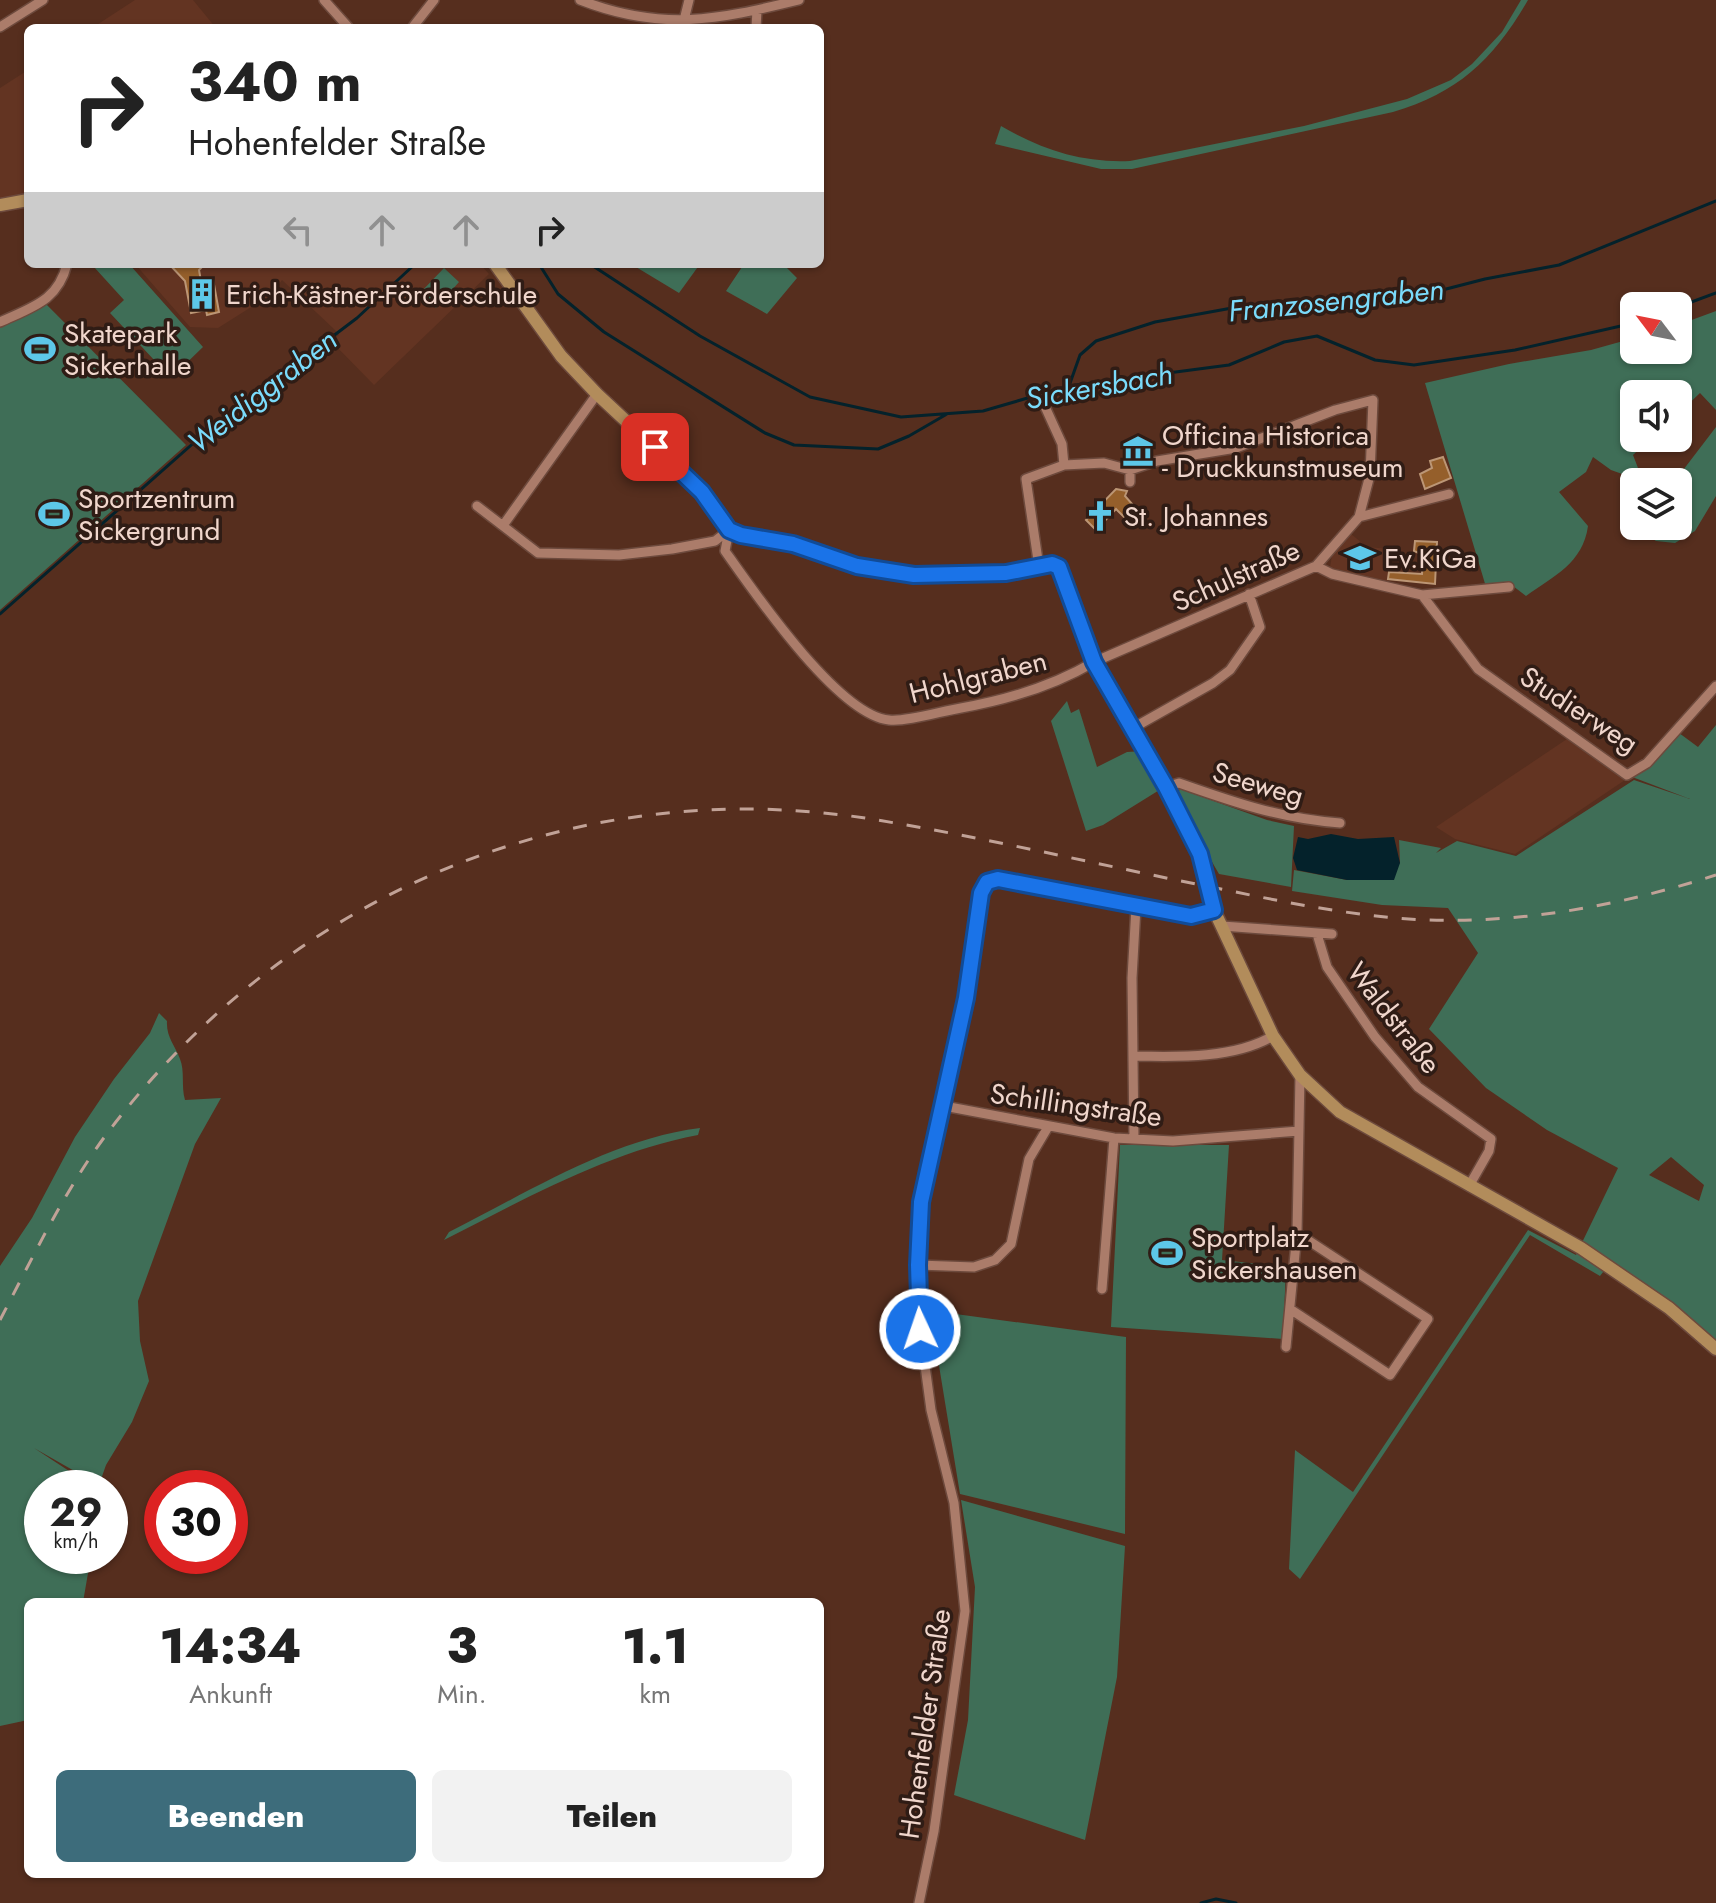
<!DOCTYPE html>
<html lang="de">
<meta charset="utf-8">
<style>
body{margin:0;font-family:Jost,sans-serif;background:#f2f2f2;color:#222;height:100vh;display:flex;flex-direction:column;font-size:30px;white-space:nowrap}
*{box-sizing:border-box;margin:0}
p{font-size:26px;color:#767676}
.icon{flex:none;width:44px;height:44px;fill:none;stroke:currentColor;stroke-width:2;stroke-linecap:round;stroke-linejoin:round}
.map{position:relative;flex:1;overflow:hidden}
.panel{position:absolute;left:24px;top:1598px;width:800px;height:280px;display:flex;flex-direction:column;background:#fff;border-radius:12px;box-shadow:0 2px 6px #0004}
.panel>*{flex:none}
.hud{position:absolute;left:24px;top:24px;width:800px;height:244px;border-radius:12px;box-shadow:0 2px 6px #0004;background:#fff;color:#222;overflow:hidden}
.needle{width:52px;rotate:302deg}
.tools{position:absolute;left:1620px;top:292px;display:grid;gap:16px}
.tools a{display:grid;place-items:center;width:72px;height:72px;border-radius:12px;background:#fff;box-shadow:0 2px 6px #0004;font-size:40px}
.speed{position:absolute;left:24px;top:1470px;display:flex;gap:16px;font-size:40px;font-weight:700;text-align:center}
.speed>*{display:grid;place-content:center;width:104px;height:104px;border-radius:50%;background:#fff;box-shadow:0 2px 6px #0004;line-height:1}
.speed small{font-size:20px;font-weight:400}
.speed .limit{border:12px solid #d22;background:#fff;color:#111}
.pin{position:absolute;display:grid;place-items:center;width:68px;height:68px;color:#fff;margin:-34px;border-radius:16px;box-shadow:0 4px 12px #0006}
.me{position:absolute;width:88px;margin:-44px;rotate:357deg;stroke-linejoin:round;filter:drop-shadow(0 0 6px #0008)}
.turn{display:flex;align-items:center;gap:28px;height:168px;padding:0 32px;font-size:36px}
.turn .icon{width:104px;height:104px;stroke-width:2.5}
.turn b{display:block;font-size:56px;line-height:68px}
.lanes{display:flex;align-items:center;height:76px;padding:0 32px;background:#0003;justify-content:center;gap:40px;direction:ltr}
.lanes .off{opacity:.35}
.eta{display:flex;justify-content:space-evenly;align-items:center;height:136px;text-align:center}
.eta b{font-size:48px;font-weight:800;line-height:56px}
.button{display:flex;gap:16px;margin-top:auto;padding:16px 32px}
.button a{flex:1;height:92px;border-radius:12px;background:#3d6c7b;color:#fff;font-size:32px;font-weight:800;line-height:92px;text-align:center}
.button a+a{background:#f2f2f2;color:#222}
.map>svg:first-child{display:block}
</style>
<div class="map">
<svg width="1716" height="1903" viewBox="0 0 1716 1903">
<rect width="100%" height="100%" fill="#562e1e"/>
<!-- built -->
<path fill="#633422" d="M135,0H193L216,28H92Z
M28,70V197L0,202V88Z
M135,264H480L489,274L374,385L331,341L339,335L335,330L282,280L272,294L218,328L190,327Z
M1351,534L1367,547L1390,549L1388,583L1330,568L1332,555Z
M1567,739L1625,780L1515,854L1455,839L1436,827Z"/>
<!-- green -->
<path fill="#3f6e57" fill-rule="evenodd" d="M1521,0H1528C1493,60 1459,92 1393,112L1132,169H1101L995,144L1001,126C1042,150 1082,163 1130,161L1304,126L1407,99L1451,80L1472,64L1502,32Z
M96,264H129L203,347L171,378L110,313L124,300L94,267Z
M631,264H700L679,293Z
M744,264H783L797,278L767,314L726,291Z
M444,268L459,282L436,308L420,293Z
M44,302L186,445L0,610V322Z
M1716,311V410L1700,393L1678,414V394H1634V438H1651L1633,455L1638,468L1625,475L1611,470L1593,457L1586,472L1559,492L1588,526C1583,563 1554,576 1526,596L1513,586L1486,587L1425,383L1509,364L1591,350L1634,338V350H1678V325Z
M1716,427V496L1695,531L1675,543L1656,541L1642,532L1643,526H1678V482H1674Z
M1067,701L1071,713L1079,709L1097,767L1127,752L1144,751L1161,789L1103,825L1086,831L1051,721Z
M1716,725V1349L1607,1267L1600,1276L1530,1235L1300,1579L1289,1569L1295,1450L1353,1492L1528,1230L1576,1255L1618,1168L1547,1130L1486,1088L1429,1029L1478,953L1448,908L1382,905L1292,891L1294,870L1347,880L1366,879L1400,863L1399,840L1441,848L1436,853L1457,841L1516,856L1634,780L1690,799L1627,775L1647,763L1675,730L1698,747ZM1671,1157L1704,1185L1699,1201L1649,1175Z
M1180,789L1267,820L1294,826L1291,887L1219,874L1175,798Z
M159,1013L167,1021C166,1037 175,1045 180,1059C185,1071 181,1086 185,1100L221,1098L195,1144L138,1301L140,1341L149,1381L132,1422L106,1465L99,1485L34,1448L95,1488H42V1556H91L83,1602H28V1720L0,1726V1266L32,1218L75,1137L114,1079L150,1033Z
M700,1128L698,1135C608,1152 525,1199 444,1240L449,1232C527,1193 611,1139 700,1128Z
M1120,1145H1229L1222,1260L1286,1267L1283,1339L1111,1327Z
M919,1309L1126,1337L1125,1534L960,1494L934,1335L920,1329Z
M961,1500L1125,1546L1117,1677L1085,1840L954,1795L968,1720L975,1587Z"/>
<!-- water -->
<path fill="#04222b" d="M1331,834L1358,839L1394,837L1400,863L1394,880H1347L1297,870L1293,858L1298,837L1308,839Z"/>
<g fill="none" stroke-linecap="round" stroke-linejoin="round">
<!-- stream -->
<path stroke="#04222b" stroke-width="3" d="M539,264L558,294L604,332L765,433L794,445L878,449L909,436L947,414
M590,264L700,336L810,397L901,417L983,411L1069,386L1229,365L1284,342L1317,336L1375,360L1414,365L1515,350L1634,323
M1678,307L1716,293
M1069,386L1080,355L1096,341L1155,322L1232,308L1299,301H1374L1419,296L1485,279L1559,265L1716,201
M0,614L206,432L357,318L415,264
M1201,1903L1216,1899L1236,1903"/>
</g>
<!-- building -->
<path fill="#955f2b" stroke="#bc9675" stroke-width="2" d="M169,264H205L199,270L201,281L213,279L219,312L207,315L206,310L191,313L185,281Z
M1443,457L1451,478L1425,489L1420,474L1432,468L1430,461Z
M1116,489L1127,491L1125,496L1133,505L1124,517L1116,509L1096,530L1086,520Z
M1415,541L1437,542L1435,584L1388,579L1389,572L1422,574L1423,555L1414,551Z"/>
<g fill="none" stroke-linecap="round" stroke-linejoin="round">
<defs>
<path id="street" d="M324,0L349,28
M580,0C662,32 717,20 799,0
M0,27L43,0
M412,28L434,0
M682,28L689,0
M756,28L757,10
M0,322C32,307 58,301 67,264
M1130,470V482
M477,506L538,553L619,555L672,549L715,541L729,530
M1359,517L1449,494
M504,524L597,394
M729,530L725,551C754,592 838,715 889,720C907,722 942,711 961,708C1006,700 1055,685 1094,662L1316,566L1359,517L1370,475L1373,400L1335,410L1236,448L1157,461L1130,470L1104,463L1064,465
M1316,566L1332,574L1422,595L1509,587
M1039,567L1026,479L1064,465L1062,444L1042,400
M1422,595L1478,669L1627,775L1647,763L1716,686
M1133,728L1213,683L1230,670L1260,627L1249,594
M1166,787L1179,783C1233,802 1282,819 1340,823
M1222,926L1332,934
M1317,934L1327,967L1375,1037L1418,1087L1491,1139L1489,1151L1469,1186
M1133,1056C1177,1057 1234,1059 1273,1036
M944,1106L1114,1138L1173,1141L1299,1131
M1134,1139L1132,978L1136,907
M918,1265L974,1267L995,1260L1011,1244L1029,1159L1048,1127
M1102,1289L1114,1138
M1290,1309L1390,1375L1428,1319L1297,1233
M1286,1347L1297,1233L1300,1075
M919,1903L934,1831L965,1611L954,1503L931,1410L920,1329L918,1265L921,1202L966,998L981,893L987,882L998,879L1191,916L1214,910"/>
<path id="secondary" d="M0,205L28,200
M495,264L561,356L597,394L702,492L729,530C750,539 774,539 796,545C818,551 838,562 861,567C923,581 990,577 1052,564L1059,567L1094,662L1184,819L1200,854L1214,910L1273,1036L1300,1075L1340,1112L1581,1248L1669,1308L1716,1349"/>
</defs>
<!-- street casing -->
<use href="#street" stroke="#6d4a3d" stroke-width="12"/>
<!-- secondary casing -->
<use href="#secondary" stroke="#6d4a3d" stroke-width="15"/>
<!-- street -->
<use href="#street" stroke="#ab7c6a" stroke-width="9"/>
<!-- secondary -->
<use href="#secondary" stroke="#b28c5b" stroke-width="12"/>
<!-- rail -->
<path stroke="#c1a297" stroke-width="3" stroke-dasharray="14 14" stroke-linecap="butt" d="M0,1320C36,1251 70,1179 119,1118C300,889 581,773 871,819C983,837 1095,864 1206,886C1280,901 1353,917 1428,920C1527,923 1622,905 1716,875"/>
</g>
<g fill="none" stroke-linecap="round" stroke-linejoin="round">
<defs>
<path id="route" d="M655,447L702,492L729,530L741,535L793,544L857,566L914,575L1006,573L1052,564L1059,567L1094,662L1166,787L1200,854L1214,910L1191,916L998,879L987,882L981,893L966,998L921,1202L918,1265L920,1329"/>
</defs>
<!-- route casing -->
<use href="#route" stroke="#114b97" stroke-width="20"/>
<!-- route -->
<use href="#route" stroke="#1a73e8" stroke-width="14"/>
</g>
<!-- icons -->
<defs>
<symbol id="building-bare" viewBox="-9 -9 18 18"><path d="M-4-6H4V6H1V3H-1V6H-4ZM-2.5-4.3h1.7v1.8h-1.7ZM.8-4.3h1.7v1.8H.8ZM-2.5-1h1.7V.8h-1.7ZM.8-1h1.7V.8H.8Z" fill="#5dc7e8" stroke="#2f1c15" stroke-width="2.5" paint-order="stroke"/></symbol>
<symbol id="stadium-bare" viewBox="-9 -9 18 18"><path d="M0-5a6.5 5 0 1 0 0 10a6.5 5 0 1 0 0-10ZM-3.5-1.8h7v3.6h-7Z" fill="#5dc7e8" stroke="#2f1c15" stroke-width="2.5" paint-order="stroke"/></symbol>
<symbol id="museum-bare" viewBox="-9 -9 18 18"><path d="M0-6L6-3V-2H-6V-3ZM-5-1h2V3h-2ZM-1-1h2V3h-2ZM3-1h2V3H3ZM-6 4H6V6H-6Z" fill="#5dc7e8" stroke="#2f1c15" stroke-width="2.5" paint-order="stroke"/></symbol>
<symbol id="church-bare" viewBox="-9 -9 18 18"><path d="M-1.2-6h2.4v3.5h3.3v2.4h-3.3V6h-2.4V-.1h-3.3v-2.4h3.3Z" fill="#5dc7e8" stroke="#2f1c15" stroke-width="2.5" paint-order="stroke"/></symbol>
<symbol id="school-bare" viewBox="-9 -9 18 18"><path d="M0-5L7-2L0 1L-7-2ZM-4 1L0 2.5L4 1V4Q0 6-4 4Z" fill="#5dc7e8" stroke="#2f1c15" stroke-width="2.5" paint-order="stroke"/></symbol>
</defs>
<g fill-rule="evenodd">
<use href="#building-bare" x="180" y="272" width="44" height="44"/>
<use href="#stadium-bare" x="18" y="327" width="44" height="44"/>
<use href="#museum-bare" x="1116" y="429" width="44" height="44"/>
<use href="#stadium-bare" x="32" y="492" width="44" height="44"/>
<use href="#church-bare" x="1078" y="494" width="44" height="44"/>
<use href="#school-bare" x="1338" y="536" width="44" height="44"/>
<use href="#stadium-bare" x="1145" y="1231" width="44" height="44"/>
</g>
<g text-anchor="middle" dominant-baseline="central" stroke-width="7" stroke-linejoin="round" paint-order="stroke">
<!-- poi labels -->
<g font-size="28" fill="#f0d6cc" stroke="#2f1c15" text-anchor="start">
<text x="226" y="294">Erich-Kästner-Förderschule</text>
<text x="64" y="333">Skatepark<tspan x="64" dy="32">Sickerhalle</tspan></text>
<text x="1162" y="435">Officina Historica<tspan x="1162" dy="32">- Druckkunstmuseum</tspan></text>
<text x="78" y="498">Sportzentrum<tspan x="78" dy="32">Sickergrund</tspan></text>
<text x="1124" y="516">St. Johannes</text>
<text x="1384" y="558">Ev.KiGa</text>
<text x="1191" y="1237">Sportplatz<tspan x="1191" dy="32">Sickershausen</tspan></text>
</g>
<!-- street labels -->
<g font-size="28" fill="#f0d6cc" stroke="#2f1c15">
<text transform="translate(1236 576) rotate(-24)">Schulstraße</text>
<text transform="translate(978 677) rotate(-14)">Hohlgraben</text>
<text transform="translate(1579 710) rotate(33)">Studierweg</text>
<text transform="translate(1258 784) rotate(16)">Seeweg</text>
<text transform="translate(1394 1018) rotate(52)">Waldstraße</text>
<text transform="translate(1076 1105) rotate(8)">Schillingstraße</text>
<text transform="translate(925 1724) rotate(-82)">Hohenfelder Straße</text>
</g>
<!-- water labels -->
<g font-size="30" font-style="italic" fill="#7adbfb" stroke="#2f1c15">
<text transform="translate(1336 300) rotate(-6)">Franzosengraben</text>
<text transform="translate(1099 386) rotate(-10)">Sickersbach</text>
<text transform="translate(262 391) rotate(-38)">Weidiggraben</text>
</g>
</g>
</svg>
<div class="tools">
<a><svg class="needle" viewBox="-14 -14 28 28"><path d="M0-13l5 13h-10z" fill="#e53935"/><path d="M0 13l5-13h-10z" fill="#767676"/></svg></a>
<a><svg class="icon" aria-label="sound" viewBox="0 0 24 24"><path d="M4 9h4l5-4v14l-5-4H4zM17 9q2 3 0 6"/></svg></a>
<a><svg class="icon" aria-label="layers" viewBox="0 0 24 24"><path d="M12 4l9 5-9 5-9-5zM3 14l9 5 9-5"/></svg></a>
</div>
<div class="speed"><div>29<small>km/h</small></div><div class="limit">30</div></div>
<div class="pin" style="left:655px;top:447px;background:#d93025"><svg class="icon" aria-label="arrive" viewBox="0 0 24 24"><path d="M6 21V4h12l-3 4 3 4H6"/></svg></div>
<svg class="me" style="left:920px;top:1329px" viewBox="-20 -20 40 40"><circle r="17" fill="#1a73e8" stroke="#fff" stroke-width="3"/><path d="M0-11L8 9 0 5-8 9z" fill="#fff"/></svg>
<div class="hud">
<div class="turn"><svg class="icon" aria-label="right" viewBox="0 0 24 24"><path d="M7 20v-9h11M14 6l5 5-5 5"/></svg><div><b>340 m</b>Hohenfelder Straße</div></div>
<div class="lanes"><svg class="icon off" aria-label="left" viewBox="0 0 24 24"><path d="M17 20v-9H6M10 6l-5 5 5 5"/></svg><svg class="icon off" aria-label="ahead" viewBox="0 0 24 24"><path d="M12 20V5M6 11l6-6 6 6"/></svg><svg class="icon off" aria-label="ahead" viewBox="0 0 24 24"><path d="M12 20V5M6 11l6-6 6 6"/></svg><svg class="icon" aria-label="right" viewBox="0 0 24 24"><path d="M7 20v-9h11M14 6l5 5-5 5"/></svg></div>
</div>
<section class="panel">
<div class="eta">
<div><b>14:34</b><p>Ankunft</p></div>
<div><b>3</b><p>Min.</p></div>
<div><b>1.1</b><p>km</p></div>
</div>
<div class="button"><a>Beenden</a><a>Teilen</a></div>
</section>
</div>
